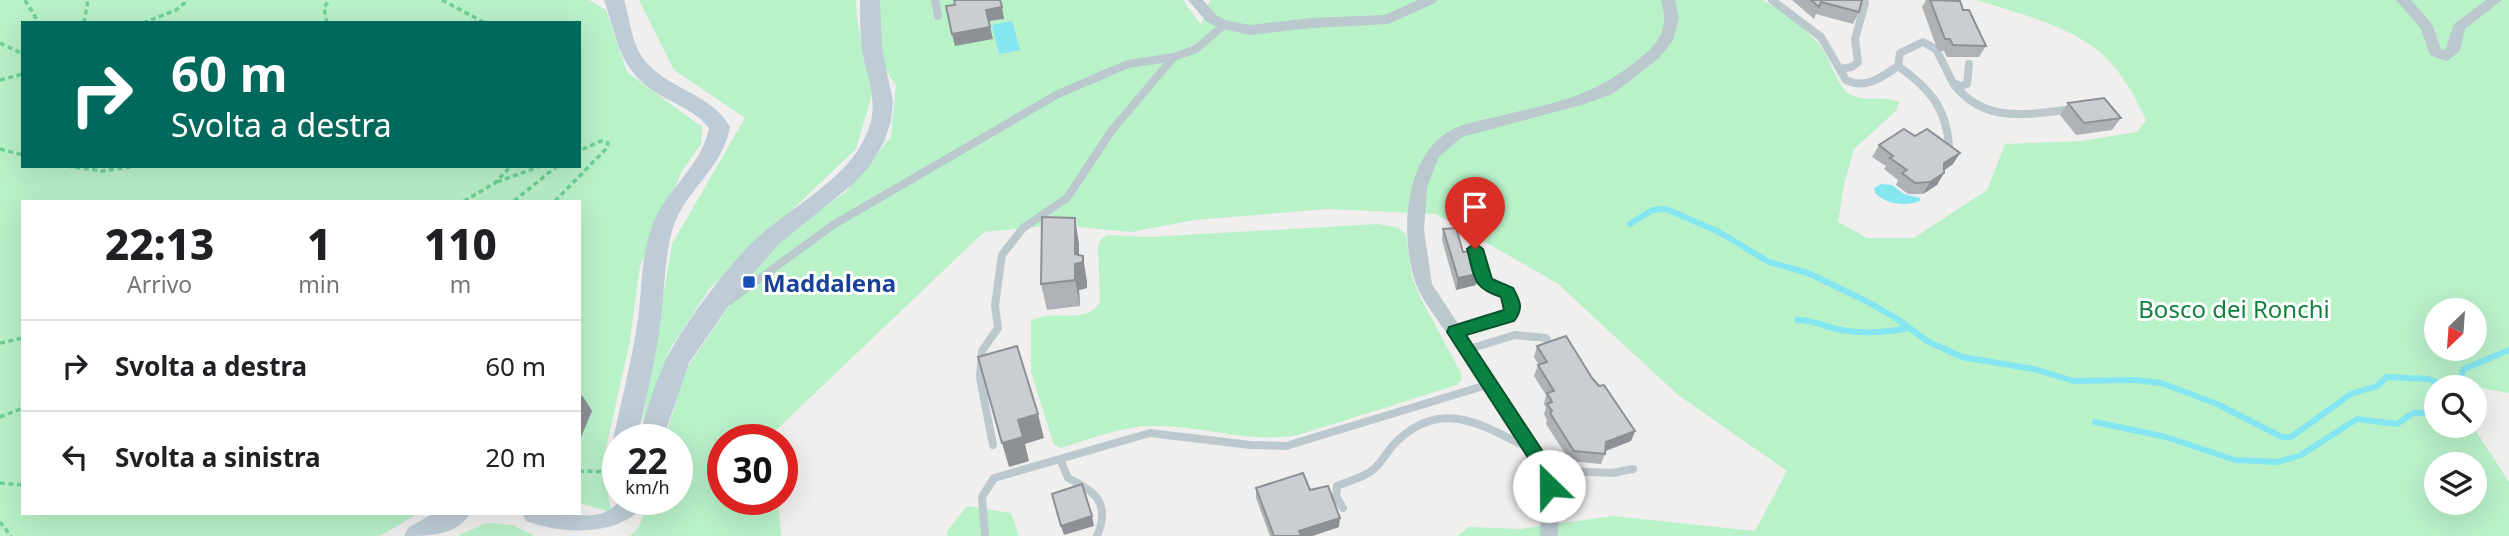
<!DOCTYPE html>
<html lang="it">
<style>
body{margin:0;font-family:"Noto Sans",sans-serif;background:#f2f2f2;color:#202124;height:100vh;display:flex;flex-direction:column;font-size:26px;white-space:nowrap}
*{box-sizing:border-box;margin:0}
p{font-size:23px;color:#757577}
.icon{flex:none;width:38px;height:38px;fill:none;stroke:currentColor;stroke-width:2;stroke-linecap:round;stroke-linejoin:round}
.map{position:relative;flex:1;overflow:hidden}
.panel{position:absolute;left:21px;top:200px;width:560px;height:315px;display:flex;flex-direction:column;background:#fff;border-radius:0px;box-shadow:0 7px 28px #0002}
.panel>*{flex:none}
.guide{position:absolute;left:21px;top:21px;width:560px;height:147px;border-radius:0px;box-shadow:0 7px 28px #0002;background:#00695c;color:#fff;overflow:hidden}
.needle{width:46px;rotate:205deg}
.buttons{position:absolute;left:2424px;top:298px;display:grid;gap:14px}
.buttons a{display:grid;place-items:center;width:63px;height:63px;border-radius:50%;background:#fff;box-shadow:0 7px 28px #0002;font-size:35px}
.speed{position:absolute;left:602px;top:424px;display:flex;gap:14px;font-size:35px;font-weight:700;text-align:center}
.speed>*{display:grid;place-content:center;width:91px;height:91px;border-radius:50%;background:#fff;box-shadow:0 7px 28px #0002;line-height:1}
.speed small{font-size:18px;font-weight:400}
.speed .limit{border:10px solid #d22;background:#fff;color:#111}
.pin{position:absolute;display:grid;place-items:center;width:60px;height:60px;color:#fff;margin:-72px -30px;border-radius:50% 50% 50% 0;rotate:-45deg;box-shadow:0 0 7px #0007}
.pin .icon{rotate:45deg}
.me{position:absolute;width:77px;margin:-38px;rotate:337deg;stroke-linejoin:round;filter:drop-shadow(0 0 5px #0008)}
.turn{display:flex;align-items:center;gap:24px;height:147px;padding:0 35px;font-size:32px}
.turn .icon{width:91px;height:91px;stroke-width:2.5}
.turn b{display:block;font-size:49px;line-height:60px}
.eta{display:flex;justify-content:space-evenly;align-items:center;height:119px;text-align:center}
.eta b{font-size:42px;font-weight:800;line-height:49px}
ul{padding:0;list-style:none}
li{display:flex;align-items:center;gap:21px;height:91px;padding:0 35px;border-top:2px solid #e0e0e0}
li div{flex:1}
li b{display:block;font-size:26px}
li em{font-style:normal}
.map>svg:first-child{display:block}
</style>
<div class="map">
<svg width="2509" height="536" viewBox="0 0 2509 536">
<rect width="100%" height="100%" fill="#f1eeee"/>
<!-- green -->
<path fill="#b9f1c9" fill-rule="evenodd" d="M0,0H589L606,10L627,72L702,127L701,144L682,171L640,266L629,346L603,461L611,512L579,503V201H23V513H419L380,536H0ZM23,23H579V166H23Z
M639,0H856L857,18L872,94L856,149L710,288L671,347L642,424L672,244L745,118L674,70Z
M878,0H1183L1201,25L1210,0H1762C1783,10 1804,27 1819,44C1830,56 1837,88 1851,95C1866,103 1883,94 1899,102L1897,110L1854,149L1844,185L1838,222L1867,238H1914L1987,190L2005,144L2081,141L2137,132L2146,120C2134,93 2117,64 2092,46C2059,23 2015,12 1976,0H2509V393L2475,387H2436V425H2472L2509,482V536H1457L1469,527L1520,529L1613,516L1755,531L1787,471L1678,395L1557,283L1436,214L1329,209L1194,220L1132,232L1056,225L984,232L773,433V439H723V499H778L781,536H630L639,527L648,499H677V439H665L685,371L757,264L802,222L846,192L891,137L896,85C877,63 880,28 878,0ZM2436,310H2474V348H2436ZM2436,464H2474V502H2436Z
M1378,224L1397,227L1406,234L1412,277L1420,297L1461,373L1462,379L1457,385L1298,435C1250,444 1205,426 1157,426C1124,425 1093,438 1061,448L1054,445L1031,372V321C1053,307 1085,327 1100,302L1098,247L1101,239L1108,235L1149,237Z
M967,506L1011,513L1019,536H947V531Z
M487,523L513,525L535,536H457Z"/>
<!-- water -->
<path fill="#84e6f1" d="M1012,21L1020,50L999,54L992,25Z
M1881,184L1892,185L1904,194L1920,198V201C1906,207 1885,204 1875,193L1874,188Z"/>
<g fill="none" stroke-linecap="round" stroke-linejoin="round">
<!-- stream -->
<path stroke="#84e6f1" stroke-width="6" d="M1630,224L1652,210L1666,209L1719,232L1769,262L1808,273L1866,301L1896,318L1927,341L1962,357L2034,369L2074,381L2135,380L2161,383L2217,404L2282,437H2291L2351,394L2377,386L2387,377L2429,379L2445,387
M1797,320C1815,320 1824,327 1841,330C1862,334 1888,332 1909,328
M2461,387L2459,382L2464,369L2509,350
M2095,422L2166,437L2235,460L2278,462L2301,455L2357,419L2397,424L2413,413H2436"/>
<!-- path -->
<path stroke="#6fd196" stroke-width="3.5" stroke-dasharray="5 3.5" stroke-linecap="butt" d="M25,0L39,23
M442,0L485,23
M84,23L88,0
M143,23L176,10L188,0
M327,23L324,7L330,0
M0,43L23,54
M0,80L23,74
M0,149L23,155
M67,166L102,171L137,166
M280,166H283
M497,182L541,166
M464,201L495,183L511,166
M514,201L557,166
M555,201L607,148L608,143L601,141L579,151
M0,343L23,338
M0,417L23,408
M579,471L618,472
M0,483L23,485
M0,522L11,536"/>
<!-- lane -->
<path stroke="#bbc8ce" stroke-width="8" d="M935,0L938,16
M1772,0L1821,37L1846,80C1866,90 1882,77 1898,66C1929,88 1947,108 1949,147
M1898,66L1900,53L1923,42L1936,49L1953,83L1961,86L1967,84L1969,64
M1841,69L1852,67L1858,62L1855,39L1865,3L1859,0
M1953,83C1984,125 2028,114 2074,109
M729,301L833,225L1058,94L1128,64L1174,57
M1455,332L1508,316L1512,310L1507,292C1481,282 1482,274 1475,249
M1466,350L1515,335L1546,338L1550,346
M993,445L980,378L982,351L998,328L995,305L1002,255L1023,228L1067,198L1112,130L1174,57L1196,49L1224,25
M1060,459L1068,478C1095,491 1111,503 1097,536
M1545,470L1612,473L1633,469
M1343,508L1336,496L1337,486C1350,480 1365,478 1376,467C1383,460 1388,450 1396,442C1441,398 1481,424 1528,448
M985,536L982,497L994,478L1150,433L1250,445L1286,446L1490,384"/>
<!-- street -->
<path fill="#bbc8ce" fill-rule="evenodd" d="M1188,0H1203L1216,15L1228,21L1250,25L1311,18L1385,15L1418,0H1437L1435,3L1388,24L1311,28L1250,35L1219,28L1206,21Z
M1661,0H1675L1679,18L1673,40L1660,57L1630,81L1612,94L1581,105L1462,137L1439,157L1427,187L1424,230L1432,284L1554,470L1559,502L1558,536H1540L1541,502L1537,472C1509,429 1481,385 1453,342C1441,324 1424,304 1416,284C1400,238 1403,160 1448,132C1464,122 1485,120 1504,115C1555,103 1593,96 1635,62C1658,45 1670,30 1661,0Z
M2396,0H2411L2432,24L2441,49L2445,50L2454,24L2486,0H2502L2465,29L2460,51L2447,61L2430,55L2421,29Z"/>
<!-- secondary -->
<path fill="#bdccd6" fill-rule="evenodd" d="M604,0H624C630,18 631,41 642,57C664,89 711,92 730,127C723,168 685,190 673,228C664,257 665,288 661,318C656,359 646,399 637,439H618V447L613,439C622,399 632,359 638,319C642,289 641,258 651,229C663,191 702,167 709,128C697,112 677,105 660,95C618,70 619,42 604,0Z
M860,0H880L882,48L893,102L891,121L884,142L869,167L853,184L779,244L743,285L689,363L663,439H639C645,416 652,391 662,369C676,334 721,275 747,248C786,206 856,180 871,121C877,96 865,72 862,48C860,32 860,16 860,0Z
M621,499H649C626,536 567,536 526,521L522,513C534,512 548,511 561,513C584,515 604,521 621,499Z
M434,513H470C458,536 427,536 404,536L408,528Z"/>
</g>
<!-- wall -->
<path fill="#aeb1b5" d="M1792,0H1862L1859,12L1853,24L1816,14L1814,19Z
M1926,0H1946L1986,46L1979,57H1947L1944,51H1938L1922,7Z
M2068,103L2121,118L2112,130L2076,135L2060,115Z
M1879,145L1953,164L1944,170L1937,185L1923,194H1908L1896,185L1898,180L1884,169L1886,166L1872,157Z
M1443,229L1463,252L1478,274L1476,285L1456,290L1442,240Z
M1079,244V256L1087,282V288L1079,290L1080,306L1047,310L1041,284Z
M1537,346L1592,378L1635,431L1631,441L1606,451L1601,464L1570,461L1546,424L1547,420L1544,414L1546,408L1544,404L1546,395L1534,376L1538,365H1539L1534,357Z
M1256,488L1310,490L1339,527L1312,536H1270L1256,498Z"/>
<!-- shaded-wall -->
<path fill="#8d9094" d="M1002,7L1004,19L989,21L986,10Z
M990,27L993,39L955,46L952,34Z
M1960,153L1953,164L1938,175L1944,163Z
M1944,173L1937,185L1923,194L1930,182Z
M1075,218L1079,244V263L1083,256L1087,282V288L1079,290L1080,306L1075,280Z
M1478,274L1476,285L1456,290L1458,278Z
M582,395L592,411L579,442V401Z
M1038,414L1044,438L1025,444L1029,461L1009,467L1002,443L1018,420Z
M1635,431L1631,441L1602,452L1606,442Z
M1092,516L1094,526L1064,535L1061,526Z
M1340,518L1339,527L1312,536H1298L1299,531Z"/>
<!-- building -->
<path fill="#caced3" stroke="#8d9094" stroke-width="2" d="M954,0H1000L1002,7L986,10L990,27L952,34L946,6L955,5Z
M1811,0H1862L1859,12L1821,2L1819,7Z
M1930,0L1960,1L1963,10H1969L1986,46L1953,45L1950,39H1945Z
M2104,98L2121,118L2084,123L2068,103Z
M1904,129L1915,136L1927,129L1960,153L1944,163V173L1930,182L1915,183L1902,173L1907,170L1890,158L1893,156L1879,145Z
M1042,217L1075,218V254L1083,256V262L1075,264V280L1041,284Z
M1456,228L1463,252L1472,251L1478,274L1458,278L1443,229Z
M1566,336L1592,378L1599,386L1604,385L1635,431L1606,442L1605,454L1574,451L1550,413L1552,411L1547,404L1552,402L1547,393L1554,391L1538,365L1547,362L1537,346Z
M1017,346L1038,414L1018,420L1023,437L1002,443L978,357Z
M1303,473L1310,490L1328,486L1340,518L1299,531L1301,536H1274L1256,488Z
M1082,484L1092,516L1061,526L1052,494Z"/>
<!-- route -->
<path fill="#0b8043" stroke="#07532c" stroke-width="2" d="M1475,243L1483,249L1492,279L1513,288C1520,301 1524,308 1514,321L1466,335L1551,464L1558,486L1555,492L1549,494L1542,492L1536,472L1527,456L1447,332L1449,327L1504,310L1501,297C1471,287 1475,277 1467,249Z"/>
<!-- markers -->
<rect fill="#1a4fb4" stroke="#fff" stroke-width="2.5" x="742" y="275" width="14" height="14" rx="3.5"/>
<g text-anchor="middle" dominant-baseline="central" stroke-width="6" stroke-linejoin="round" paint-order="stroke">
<!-- transit labels -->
<g font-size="24" font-weight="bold" fill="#164399" stroke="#fff" text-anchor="start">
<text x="763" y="282">Maddalena</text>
</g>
<!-- park labels -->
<g font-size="24" fill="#11823d" stroke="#fff">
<text x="2234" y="308">Bosco dei Ronchi</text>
</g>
</g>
</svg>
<div class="buttons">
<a><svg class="needle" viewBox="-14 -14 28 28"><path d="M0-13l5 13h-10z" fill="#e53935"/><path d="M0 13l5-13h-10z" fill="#757577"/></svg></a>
<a><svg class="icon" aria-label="search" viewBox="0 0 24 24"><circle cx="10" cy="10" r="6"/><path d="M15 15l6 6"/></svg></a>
<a><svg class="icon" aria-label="layers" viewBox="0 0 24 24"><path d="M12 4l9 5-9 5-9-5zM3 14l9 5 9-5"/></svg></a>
</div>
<div class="speed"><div>22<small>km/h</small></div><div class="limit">30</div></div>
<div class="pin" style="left:1475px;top:249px;background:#d93025"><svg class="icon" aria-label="arrive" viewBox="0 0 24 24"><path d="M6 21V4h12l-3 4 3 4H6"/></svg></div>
<svg class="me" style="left:1549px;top:486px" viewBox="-20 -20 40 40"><circle r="19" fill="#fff"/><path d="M0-13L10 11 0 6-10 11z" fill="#0b8043"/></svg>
<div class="guide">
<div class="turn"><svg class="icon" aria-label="right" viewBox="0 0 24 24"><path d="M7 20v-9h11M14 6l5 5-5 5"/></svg><div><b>60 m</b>Svolta a destra</div></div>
</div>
<section class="panel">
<div class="eta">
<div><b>22:13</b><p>Arrivo</p></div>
<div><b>1</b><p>min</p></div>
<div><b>110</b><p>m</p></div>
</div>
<ul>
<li><svg class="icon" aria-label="right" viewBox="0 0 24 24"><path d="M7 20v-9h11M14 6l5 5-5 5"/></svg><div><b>Svolta a destra</b></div><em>60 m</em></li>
<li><svg class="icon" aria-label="left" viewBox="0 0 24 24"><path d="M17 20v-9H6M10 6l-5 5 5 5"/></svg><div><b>Svolta a sinistra</b></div><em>20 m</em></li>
</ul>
</section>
</div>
